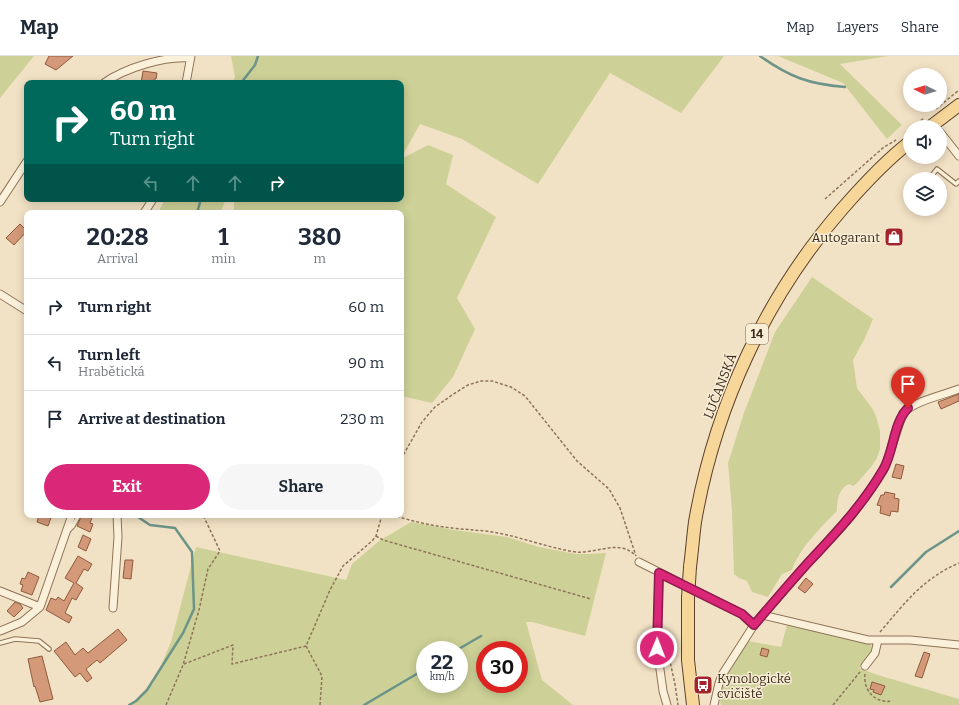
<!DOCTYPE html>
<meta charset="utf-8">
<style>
body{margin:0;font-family:Bitter,serif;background:#f6f6f7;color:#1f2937;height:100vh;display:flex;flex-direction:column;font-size:15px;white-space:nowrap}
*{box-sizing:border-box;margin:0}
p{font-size:13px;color:#747a83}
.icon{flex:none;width:22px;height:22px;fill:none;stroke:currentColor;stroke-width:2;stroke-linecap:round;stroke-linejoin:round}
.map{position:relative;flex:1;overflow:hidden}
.details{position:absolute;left:24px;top:154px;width:380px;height:308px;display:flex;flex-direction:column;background:#fff;border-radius:8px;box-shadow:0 2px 10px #0003}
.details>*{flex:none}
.banner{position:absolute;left:24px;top:24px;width:380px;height:122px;border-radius:8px;box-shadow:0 2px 10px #0003;background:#00695c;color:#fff;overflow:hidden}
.needle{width:26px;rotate:275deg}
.buttons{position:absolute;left:903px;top:12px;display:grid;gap:8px}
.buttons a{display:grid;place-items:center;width:44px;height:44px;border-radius:50%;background:#fff;box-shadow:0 2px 10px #0003;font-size:20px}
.speed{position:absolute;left:416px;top:585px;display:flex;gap:8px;font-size:20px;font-weight:700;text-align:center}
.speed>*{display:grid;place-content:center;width:52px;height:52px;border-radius:50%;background:#fff;box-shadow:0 2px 10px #0003;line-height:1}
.speed small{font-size:10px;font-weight:400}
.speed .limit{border:6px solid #d22;background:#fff;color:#111}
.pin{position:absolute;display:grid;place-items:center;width:34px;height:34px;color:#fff;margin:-41px -17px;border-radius:50% 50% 50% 0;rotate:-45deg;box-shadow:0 0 4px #0007}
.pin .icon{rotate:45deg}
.me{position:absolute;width:44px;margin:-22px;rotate:1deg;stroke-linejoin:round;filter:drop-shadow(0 0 3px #0008)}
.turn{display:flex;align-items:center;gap:14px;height:84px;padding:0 20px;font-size:18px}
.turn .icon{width:52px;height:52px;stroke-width:2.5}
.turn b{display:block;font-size:28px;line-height:34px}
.lanes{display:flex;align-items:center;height:38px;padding:0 20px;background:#0003;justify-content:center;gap:20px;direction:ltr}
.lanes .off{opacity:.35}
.eta{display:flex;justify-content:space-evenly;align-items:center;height:68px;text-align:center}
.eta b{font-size:24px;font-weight:700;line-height:28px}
.button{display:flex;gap:8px;margin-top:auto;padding:8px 20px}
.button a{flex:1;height:46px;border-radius:24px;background:#db2777;color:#fff;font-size:16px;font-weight:700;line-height:46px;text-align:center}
.button a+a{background:#f6f6f7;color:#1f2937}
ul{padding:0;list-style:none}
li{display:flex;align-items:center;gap:12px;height:56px;padding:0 20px;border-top:1px solid #e0e1e3}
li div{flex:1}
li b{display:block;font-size:15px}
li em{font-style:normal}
header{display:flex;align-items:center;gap:24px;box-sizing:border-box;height:56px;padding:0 20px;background:#fff;border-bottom:1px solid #e0e1e3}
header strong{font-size:19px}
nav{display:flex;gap:22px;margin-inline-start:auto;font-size:14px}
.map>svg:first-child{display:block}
</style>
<header>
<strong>Map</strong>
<nav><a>Map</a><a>Layers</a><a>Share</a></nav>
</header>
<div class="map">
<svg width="959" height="649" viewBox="0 0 959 649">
<rect width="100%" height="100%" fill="#f2e2c5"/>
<!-- green -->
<path fill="#cdd197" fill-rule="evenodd" d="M0,0H34L0,42Z
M231,0H724L681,57L610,17L538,128L462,83L420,68L401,102V27H232L235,21Z
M778,0H888L840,8L902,69L887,83L843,27Z
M428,89L453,99L446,128L496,161L457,242L475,273L453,321L432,347L401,340V157H234V143H401V103Z
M165,143H226L220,157H158Z
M812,221L873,263L865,282L853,304L857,332L872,352L876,360L880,375V393L877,402L871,411L858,426L853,430L849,428C838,433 837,445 837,455C821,471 799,493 792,514L782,518L768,541L752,536L747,525L739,522L734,518L732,455L728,407L744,357L775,276Z
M411,466L454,474L507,481L539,491L576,498H589L606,497L585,580L532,566H526L542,624L573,649H131L153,628L171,586L196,491L346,524L352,508L379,485ZM425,594H459V628H425ZM485,594H519V628H485Z
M787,569L868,587L871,589L872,593L871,598L859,612L878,619L959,643V649H721L719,640L726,621L748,585L781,591Z"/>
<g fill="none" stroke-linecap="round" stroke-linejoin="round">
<!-- stream -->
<path stroke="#6c9488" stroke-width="2.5" d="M760,0C790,21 808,28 845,31
M241,27L255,9L258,0
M197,157L201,143
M26,276L27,277
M891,531L926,496L959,475
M457,594L481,580
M129,649L136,645L147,634L183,577L194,553L192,496L175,472L150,469L135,459
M364,649L425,613"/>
</g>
<!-- building -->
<path fill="#d39978" stroke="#905a3d" d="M49,0H73L56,14L45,8Z
M143,15L157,17L156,23H154L153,27H141Z
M20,168L27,175L14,189L6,182Z
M959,338V345L941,353L938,346Z
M896,408L904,410L901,423L892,421Z
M885,436L895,438L894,442L899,443L898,456L891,455L890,460L880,457L881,450L877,449L881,439H884Z
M39,459H52L48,470L37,466Z
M82,459H93L90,467L93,468L90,476L77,470Z
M83,479L91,483L86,495L78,491Z
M78,500L92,508L88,515L84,513L76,527L83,532L76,544L72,542L65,557L72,561L69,567L46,554L51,542L56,544L58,541L64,545L74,527L65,522Z
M125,504H133L131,523L123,522Z
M28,516L39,521L32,539L21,535L23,529L20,528L22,522L25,523Z
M806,522L813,528L805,537L798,532Z
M15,546L20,548L23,552L14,561L7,555Z
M118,573L127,584L100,607L97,604L86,613L92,622L87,626L80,617L75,621L54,595L66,586L75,599L83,592L88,597Z
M762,592L769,594L767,601L760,599Z
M924,596L930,598L922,622L915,620Z
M42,600L53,643L40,646L35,630L34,631L28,603Z
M872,626L885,630L881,639L873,636L874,634L870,633Z"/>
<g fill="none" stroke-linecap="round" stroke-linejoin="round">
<defs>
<path id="lane" d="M929,123L937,113L956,128L959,125
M68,475L73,470L79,459
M0,587L15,583L39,585L49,593"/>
<path id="street" d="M104,27C125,12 164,0 190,2
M186,27L191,0
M940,76L959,100
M0,146L27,105
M144,157L153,143
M0,238L27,255
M639,506L742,558L754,569
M659,517L657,592L663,635L667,649
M0,535L40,551
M113,552L118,481L117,459
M762,559L868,584H910L959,589
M0,575L22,566L40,551L72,459
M865,610L875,597L878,584
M714,649L719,627L722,619L754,569L806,509L839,474L852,459L868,437L884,413L887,405L903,357C917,344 941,340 959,333"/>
<path id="primary" d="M930,71L959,49
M690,511C692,496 693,481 695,466C715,350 766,240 843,152C864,128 885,105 910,86
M688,542V604L693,649"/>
</defs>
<!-- lane casing -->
<use href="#lane" stroke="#8f7359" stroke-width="5.5"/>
<!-- street casing -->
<use href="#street" stroke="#8f7359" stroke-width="9"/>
<!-- primary casing -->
<use href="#primary" stroke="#5c412d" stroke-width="14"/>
<!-- path -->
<path stroke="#8f7359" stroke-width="1.5" stroke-dasharray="3 2" stroke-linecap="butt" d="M936,53L959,34
M913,71L924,62
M905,77L910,73
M825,143L884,91L896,84
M401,403L422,366L435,351L455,337L468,329L481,325H492L511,331L525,340L577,405L609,433L620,452L636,500
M392,459C412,465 432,470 452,472C468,474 483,474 498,477C524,482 549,492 576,496C595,498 619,483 635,499
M376,480L383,484L591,543
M880,576C905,547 922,523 959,507
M665,583L675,628L678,649
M184,608L233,589L232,608L306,590
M865,618C863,634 875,648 892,645
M704,628L712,627
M166,649L183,609L199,554L208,513L220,495L203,459
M320,649L322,620L306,590L330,534L343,510L372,485L376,480L382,459
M833,649L860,616"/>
<!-- lane -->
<use href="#lane" stroke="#fbf0d9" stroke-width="3.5"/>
<!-- street -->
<use href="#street" stroke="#fbf0d9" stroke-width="7"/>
<!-- primary -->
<use href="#primary" stroke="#f7d69a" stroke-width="12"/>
<defs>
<path id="primary-bridge" d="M688,542L690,511"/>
</defs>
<!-- primary-bridge casing -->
<use href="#primary-bridge" stroke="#5c412d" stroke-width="14" stroke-linecap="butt"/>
<!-- primary-bridge -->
<use href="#primary-bridge" stroke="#f7d69a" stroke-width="12"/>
</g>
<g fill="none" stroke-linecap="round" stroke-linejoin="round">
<defs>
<path id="route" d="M657,592L659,517L742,558L754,569C771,549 788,529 806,509C834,479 862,450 883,414C894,396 893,367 908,352"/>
</defs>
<!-- route casing -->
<use href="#route" stroke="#8e194d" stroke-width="10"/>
<!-- route -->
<use href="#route" stroke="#db2777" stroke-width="7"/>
</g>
<!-- icons -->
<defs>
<symbol id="shop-square" viewBox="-11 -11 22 22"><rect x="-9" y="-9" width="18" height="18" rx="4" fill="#a3242b" stroke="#f8edd5"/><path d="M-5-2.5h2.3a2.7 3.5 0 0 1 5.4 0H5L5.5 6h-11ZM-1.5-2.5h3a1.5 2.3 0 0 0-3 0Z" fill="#fff"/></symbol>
<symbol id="bus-square" viewBox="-11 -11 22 22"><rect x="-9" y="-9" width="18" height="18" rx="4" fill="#a3242b" stroke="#f8edd5"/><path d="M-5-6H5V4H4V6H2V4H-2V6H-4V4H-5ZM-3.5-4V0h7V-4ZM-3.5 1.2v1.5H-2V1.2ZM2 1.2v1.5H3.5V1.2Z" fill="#fff"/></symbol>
</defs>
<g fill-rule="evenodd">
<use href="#shop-square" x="883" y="170" width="22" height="22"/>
<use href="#bus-square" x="692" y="618" width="22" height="22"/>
</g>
<g text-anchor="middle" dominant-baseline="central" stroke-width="3" stroke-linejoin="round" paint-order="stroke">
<!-- shield labels -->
<rect fill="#f8edd5" stroke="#756655" stroke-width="1" x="746" y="268" width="22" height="20" rx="3"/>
<g font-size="12" font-weight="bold" fill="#3d2c1e">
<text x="757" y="278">14</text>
</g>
<!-- poi labels -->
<g font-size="13" fill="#3d2c1e" stroke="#f8edd5" text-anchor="end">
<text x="880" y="181">Autogarant</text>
<text x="717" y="622" text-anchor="start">Kynologické<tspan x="717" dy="15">cvičiště</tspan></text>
</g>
<!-- street labels -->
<g font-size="13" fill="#3d2c1e" stroke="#f8edd5">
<text transform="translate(720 330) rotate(-69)">LUČANSKÁ</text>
</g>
</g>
</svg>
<div class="buttons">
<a><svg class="needle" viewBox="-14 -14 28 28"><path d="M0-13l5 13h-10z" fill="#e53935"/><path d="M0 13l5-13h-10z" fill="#747a83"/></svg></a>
<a><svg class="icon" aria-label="sound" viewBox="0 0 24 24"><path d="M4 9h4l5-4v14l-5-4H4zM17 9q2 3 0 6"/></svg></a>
<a><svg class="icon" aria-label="layers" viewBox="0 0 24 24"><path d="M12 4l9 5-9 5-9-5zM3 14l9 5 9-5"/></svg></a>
</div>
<div class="speed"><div>22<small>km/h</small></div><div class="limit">30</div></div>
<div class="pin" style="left:908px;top:352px;background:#d93025"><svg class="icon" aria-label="arrive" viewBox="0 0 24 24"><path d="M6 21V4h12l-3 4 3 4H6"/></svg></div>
<svg class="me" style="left:657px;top:592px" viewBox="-20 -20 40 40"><circle r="17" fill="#db2777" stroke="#fff" stroke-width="3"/><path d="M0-11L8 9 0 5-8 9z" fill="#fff"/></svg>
<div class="banner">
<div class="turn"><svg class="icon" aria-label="right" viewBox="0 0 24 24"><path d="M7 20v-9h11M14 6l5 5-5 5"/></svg><div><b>60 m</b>Turn right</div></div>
<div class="lanes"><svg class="icon off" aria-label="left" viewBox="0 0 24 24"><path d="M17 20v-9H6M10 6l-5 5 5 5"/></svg><svg class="icon off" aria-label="ahead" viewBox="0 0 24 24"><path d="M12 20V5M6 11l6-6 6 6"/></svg><svg class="icon off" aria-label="ahead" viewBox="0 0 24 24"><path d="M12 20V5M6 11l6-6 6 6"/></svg><svg class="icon" aria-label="right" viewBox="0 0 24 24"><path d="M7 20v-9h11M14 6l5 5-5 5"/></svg></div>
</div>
<section class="details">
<div class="eta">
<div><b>20:28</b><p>Arrival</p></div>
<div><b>1</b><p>min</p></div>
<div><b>380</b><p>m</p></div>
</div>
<ul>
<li><svg class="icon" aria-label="right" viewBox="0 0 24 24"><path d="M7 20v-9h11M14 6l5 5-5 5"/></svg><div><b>Turn right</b></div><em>60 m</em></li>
<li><svg class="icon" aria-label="left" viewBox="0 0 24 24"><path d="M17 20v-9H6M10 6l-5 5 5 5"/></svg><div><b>Turn left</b><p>Hrabětická</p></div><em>90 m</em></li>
<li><svg class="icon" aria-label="arrive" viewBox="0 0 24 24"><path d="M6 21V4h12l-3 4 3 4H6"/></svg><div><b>Arrive at destination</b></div><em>230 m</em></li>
</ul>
<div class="button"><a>Exit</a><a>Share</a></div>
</section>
</div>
